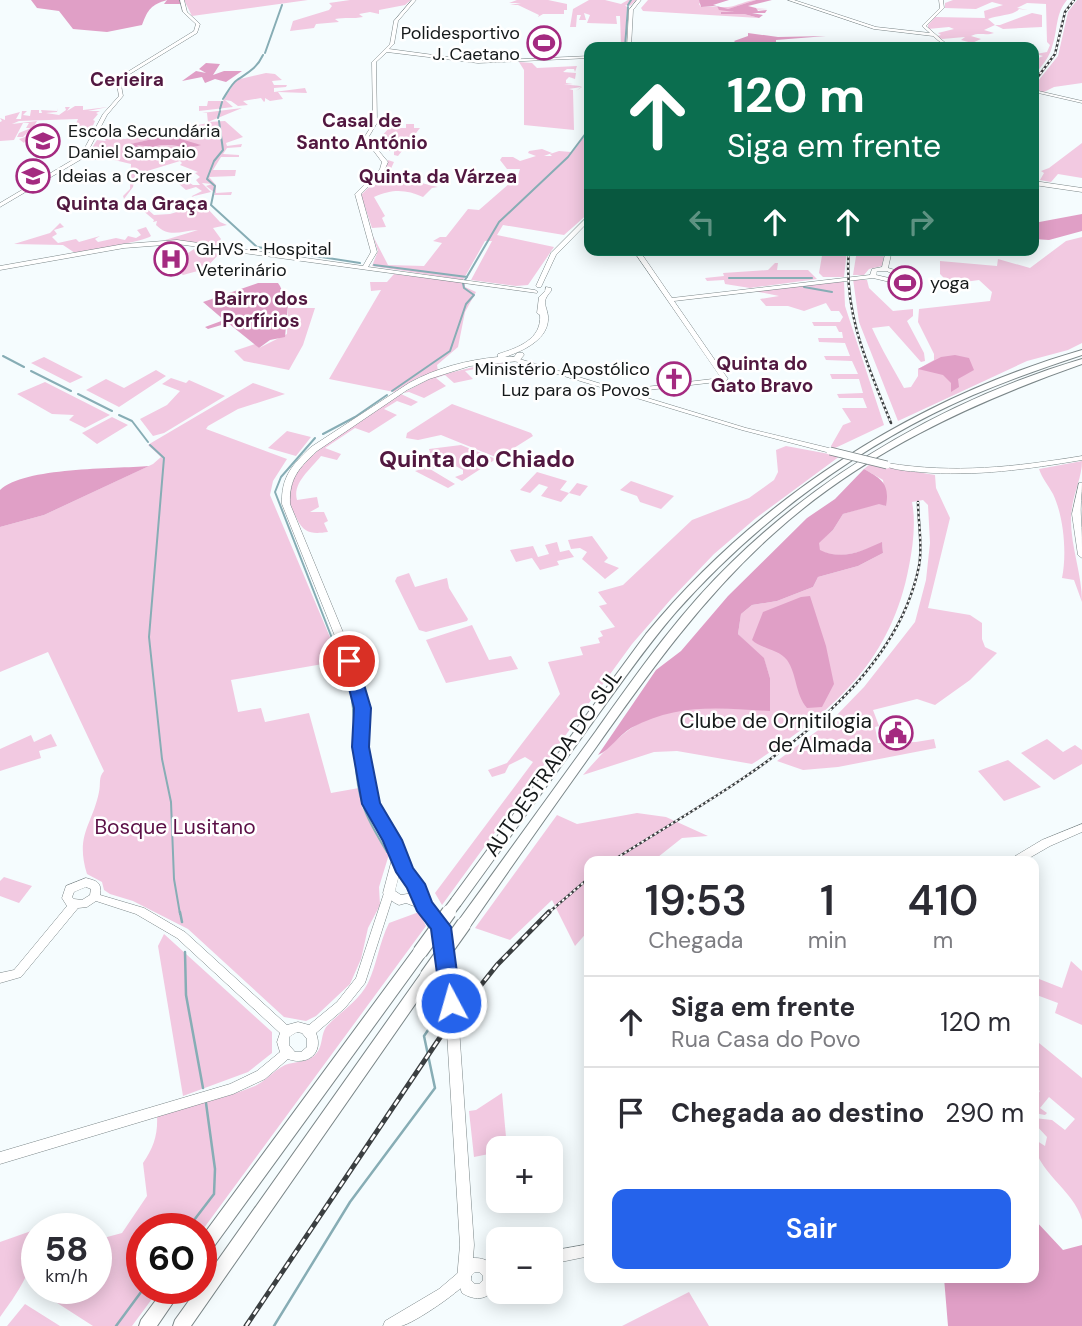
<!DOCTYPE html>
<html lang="pt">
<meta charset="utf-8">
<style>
body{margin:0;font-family:"DM Sans",sans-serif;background:#f2f2f3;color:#2b2b33;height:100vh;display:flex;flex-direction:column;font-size:26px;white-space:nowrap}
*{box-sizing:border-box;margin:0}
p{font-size:23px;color:#7c7c81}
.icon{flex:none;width:38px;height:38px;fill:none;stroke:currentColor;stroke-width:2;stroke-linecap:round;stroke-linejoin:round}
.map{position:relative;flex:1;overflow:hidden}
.drawer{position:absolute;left:584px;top:856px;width:455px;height:427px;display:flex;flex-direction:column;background:#fff;border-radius:14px;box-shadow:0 4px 18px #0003}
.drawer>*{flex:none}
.guide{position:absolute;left:584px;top:42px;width:455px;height:214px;border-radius:14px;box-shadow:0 4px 18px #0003;background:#0b6e4f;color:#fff;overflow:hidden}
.fabs{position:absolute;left:486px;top:1136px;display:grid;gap:14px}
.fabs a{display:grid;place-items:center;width:77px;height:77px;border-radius:14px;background:#fff;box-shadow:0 4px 18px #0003;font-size:35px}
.speed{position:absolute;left:21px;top:1213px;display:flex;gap:14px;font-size:35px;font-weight:700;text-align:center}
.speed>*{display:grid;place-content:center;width:91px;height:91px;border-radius:50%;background:#fff;box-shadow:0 4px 18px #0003;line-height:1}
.speed small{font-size:18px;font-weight:400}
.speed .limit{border:10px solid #d22;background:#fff;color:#111}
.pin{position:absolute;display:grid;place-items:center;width:60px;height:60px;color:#fff;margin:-30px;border:4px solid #fff;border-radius:50%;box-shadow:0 2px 7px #0007}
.me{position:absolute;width:77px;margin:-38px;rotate:354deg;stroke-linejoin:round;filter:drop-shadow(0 0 5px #0008)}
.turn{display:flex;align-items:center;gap:24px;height:147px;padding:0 28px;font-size:32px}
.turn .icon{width:91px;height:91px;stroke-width:2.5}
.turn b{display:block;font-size:49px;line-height:60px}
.lanes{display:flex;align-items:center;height:66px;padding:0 28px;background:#0003;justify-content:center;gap:35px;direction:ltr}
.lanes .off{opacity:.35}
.eta{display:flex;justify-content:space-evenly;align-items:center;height:119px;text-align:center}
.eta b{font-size:42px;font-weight:600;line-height:49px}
.button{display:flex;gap:14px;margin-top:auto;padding:14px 28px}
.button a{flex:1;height:80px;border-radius:14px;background:#2563eb;color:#fff;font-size:28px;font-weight:600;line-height:80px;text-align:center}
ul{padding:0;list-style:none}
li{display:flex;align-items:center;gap:21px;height:91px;padding:0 28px;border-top:2px solid #e1e1e2}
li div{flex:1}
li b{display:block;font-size:26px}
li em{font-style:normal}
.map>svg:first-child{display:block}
</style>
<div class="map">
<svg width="1082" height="1326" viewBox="0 0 1082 1326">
<rect width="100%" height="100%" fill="#f5fcfe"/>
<!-- green -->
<path fill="#f2c9e1" d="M184,0H308L192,16Z
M350,0H411L405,5L379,10V14L370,12L359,14L363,17C353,19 345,17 335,19L339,22L316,24L314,28L290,31L293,21L329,10L332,6L329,3Z
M517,0H548L567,4V10H564V14H543L538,17L539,15L518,5H510L521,3H509Z
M605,0L621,4L628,0H636L630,6L625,5L627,7L625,46H584L621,45L620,16H616L617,24L587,23L590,15L584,13L586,20H579L581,15H577L576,27H570L573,9L589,0Z
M648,0H699L702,1L699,4L701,7C711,7 718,7 728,7C738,6 746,0 756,0L729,9L733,12L742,8L768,9L722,12L721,14H744L759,18L643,11L641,8Z
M953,0H1067C1055,14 1058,30 1052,47C1049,58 1042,66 1034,75V60L1043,56L1036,54L1047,52L1050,45L1047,42L1046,4L1027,3L1017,8L1028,10L1019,9C1015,15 998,15 988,19L995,25H1000L1032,13L1042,15V27L1003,29L995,25L984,30L994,33C986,36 979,32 971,36L981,39L972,43L961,40L965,37L942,39L937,36L941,35L938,33L954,29L949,27L928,29V25L935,17L985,18L984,11L1003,5L992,2L976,9L945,8V3Z
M1077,0H1082V83L1054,87L1042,93L1034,91V86L1058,56L1068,12Z
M519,62L532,63L537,68L577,66L575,72L574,69H567L563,72L576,73L575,79L569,77L566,80V83L573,84L564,85C568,85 578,85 582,87L576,91L581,87L569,89L573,90L574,130L524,125V70Z
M266,73L275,74L282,80L272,81L274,85H287L286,87L274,88V92L305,88L307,93L278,92L283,99L270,101L265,98V101L264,102L261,98L243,101L248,105L238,106L231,101L225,100L233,107L199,111V106H207L208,101H223L236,80Z
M75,106H83V110L108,107L88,111H100L96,113L98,114L93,120L95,121L91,130L75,126L78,119L19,121L12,124L37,121L33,128H43L31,130L24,143L19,139L25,137L28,132L23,137H17L19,133L31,128H26L29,123H23L14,140L0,141V122L2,121L0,118L5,120V116L20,112L16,119H21L22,111H27L23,115L30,116L31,110H39V113H42L41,110L57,111L58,108L57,112L46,113L59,115L66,110L65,107H70L67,111Z
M242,108L208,122L225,121L243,137L226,143L227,146L242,144L241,147L227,148L223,154L239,155V157H221L213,170H236L235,176L209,177L216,185V193L232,192L231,195H214L215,193L206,186L212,184L202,183L211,192L190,197L202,191L196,187L186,190L179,184L188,182L193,185H200L196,180L200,177L195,173L198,172L180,165L182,163L180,161L144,172L136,171L133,187L124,199L123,196L130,189L131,164L110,159L95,160L89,152L97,140L106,141L102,137L110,139L113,137L125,139L135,137L129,136L140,138L144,136L181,132L128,145L138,146L136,145H152L154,147C169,141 183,151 200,145L184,142L182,138L191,139L193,134H188L190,131L199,130L198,125L208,123L207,113H202Z
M406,124H414V128H420L398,156L394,155V151H388L392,145L377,148L374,146L384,143L381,137L389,128H406Z
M587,133H590V212L564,235L503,225L497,235L554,247L528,285L516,286L471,280L492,241H485L463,280L372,266L378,251L373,236L388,265L424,266L442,243L433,241L440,237H446L468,209L479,210L518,176L520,169H507L500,160L502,157H513L520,161L536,156L528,153L529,151L542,149L552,153L544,156H552L550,154L559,151L571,152L569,157Z
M1082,143V178L1058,174L1051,182L1040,180L1044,173L1041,171L1049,168Z
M388,160L394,162L388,175L438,187L432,188L423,197C407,190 394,188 374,197L385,216L382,218L386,227L372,228L361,195L384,172Z
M139,202L154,215L170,214L197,206L203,210L207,208L220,222L227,225L213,228L221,239L217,245L165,240L198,230C182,230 170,239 156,225L157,221L153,222L154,220L134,203Z
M60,223L64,227L54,230L57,234L52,237L58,243L76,239L79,242L100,236L95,239L98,242L116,238L125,240L128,236L136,238L141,235L137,230L146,227L151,236C146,241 88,251 75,253L63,245L14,244L50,233Z
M1082,237V343L1068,350L1027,361L898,421L859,322L853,279L867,280L869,288L893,311L913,309V316L907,321L924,353L925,361L921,362L889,326L872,328C882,350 893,368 904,388L911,387L918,376V369L934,360V354L918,322L919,309L990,301L992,292L979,280L950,284L940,274V261L997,266L998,259L1030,268L1066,241Z
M194,249L219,254L205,269L183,275L170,265Z
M823,250H847L844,277H823L819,273Z
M857,250H885L882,266L869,269L864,275H853Z
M775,263H778L777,270H808L817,279L750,288L725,284L724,280L707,281L705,278L724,276L723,273L768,270Z
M394,274L465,283V287L476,292L465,312L458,347L437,365L438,371L419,377L394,392L329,379L381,290L371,291L370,282H387Z
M844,281L845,306L884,425L833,449L831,446L843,425L851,422L842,408H867L863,398H839L837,394L863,393L859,379H832L830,374H858L852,361L826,360L824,356H850L845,343L819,342L818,338H843L842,332H839L836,326H814L812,322H840L843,317L839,311H831L826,303L804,311L788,306H766L760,299L779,296L754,291Z
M288,308H315L303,345L289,370L244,361L234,351L255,344L259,348L287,334Z
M44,357L83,377L70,383L31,363Z
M494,362H510L465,371L473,379L454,383L445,375L436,378L446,386L424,398L409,392L403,393L433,377Z
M156,370L166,376L119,407L86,390L106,379L124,388Z
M171,378L186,383L189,380L225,396L164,433L153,436L140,419L167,405L180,391L162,384Z
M45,382L110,415L85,428L69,420L74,415L52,414L17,394Z
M253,383L285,394L238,409L208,426L206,429L287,459L273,481L270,495L340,661L231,680L238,712L261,708L265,722L309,713L331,793L359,788L362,807L386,852L390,851L379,887L380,905L368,928L361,959L350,984L316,1016L306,1021L284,1017L188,929L133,901L110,894L104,890L102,882L87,874C75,835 92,826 99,792C101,784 98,778 104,771L48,652L0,672V527L44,515L153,464L161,457L148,445L151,443Z
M401,394L418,402L411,406L397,401L384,409L397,415L369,433L355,428L325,448L341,454L337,460L321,456C311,469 292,483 297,500L317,497L319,507L310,512H324L328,521L324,523L328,532C313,534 304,534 297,519C294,513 289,505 289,498C286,457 371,415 401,394Z
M452,404L531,433L533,436L498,458L441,435L418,440L406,438L407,433Z
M112,417L128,425L97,444L82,433Z
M287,431L311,437L296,456L268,448Z
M461,445L496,459L462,481L455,477L463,474V470L452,464L430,469L455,484L448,488L415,471L434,465L429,449Z
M786,446L840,456L756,518L714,554L672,598L632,644L442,905L435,893L533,762L525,757L509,765L505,773L492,777L488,770L507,763L560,694L548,662L583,655L580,647L600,643L598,638L603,636L600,631L615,627L599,606L607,604L598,592L623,585L692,520L749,498L774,480L778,472L776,450Z
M1082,461C1082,480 1071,496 1071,520C1071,548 1082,574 1082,602L1074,580L1062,578C1067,554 1064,517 1053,494C1048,485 1042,478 1039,469Z
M870,464L935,475L936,488L950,518L928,608L970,615L982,623V639L985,647L997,653L970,680L935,705L917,699L873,710L879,726L875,727L878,743L916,742L934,739L936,748L838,767L803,770L777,761L833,719L864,687L915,622L926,580L930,543L928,505L923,500L912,502C916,522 913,546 909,566C891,663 831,713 752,764L677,751L654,752L583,775C596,760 610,744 626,732C666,701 722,708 769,710L770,678L764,659L738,634L741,614L752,605L777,601L813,587L818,577L858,566L883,553L882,543C861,552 842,560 820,551L818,543L833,530L843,514L879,503L886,506L883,480L864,469Z
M537,472L567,481L560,490L569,493L577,483L588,486L580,496L569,493L561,502L541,496L548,487L539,484L530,493L520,490Z
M631,481L634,482L674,496L661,509L640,502L637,496L620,490Z
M592,536L608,558L604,562L619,568L605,579L582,559L587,552L580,548L571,549L568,540Z
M557,542L560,552L569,550L574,557L557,561L559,565L540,570L532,558L516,562L510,550L533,546L538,557L549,554L545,545Z
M409,573L415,587L447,578L449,588L468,619L467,621L426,632L419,630L395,581L397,577Z
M472,625L489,660L511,656L518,669L446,683L426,640Z
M51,734L57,746L39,751L41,758L0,771V749L31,735L34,742Z
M1047,739L1063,752L1075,745L1082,750V764L1054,780L1021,753Z
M1008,760L1041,787L1004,801L978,771Z
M637,813L666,817L708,836L682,838L653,861H590V929L575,946L552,900L510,940L475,928L557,815L577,824Z
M4,877L32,886L19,903L0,896V881Z
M419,912L426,926L201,1232V1228H142V1288H160L132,1326H93L37,1290L96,1288V1240L122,1233L147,1196L143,1163C154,1147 158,1134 157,1115C189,1106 224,1099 255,1086C266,1081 274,1070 285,1065C295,1061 307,1063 315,1055C324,1046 320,1034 327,1026C341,1011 358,1002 368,983C377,964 379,943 389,923Z
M164,934L272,1032V1053L248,1072L183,1096L158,946Z
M1071,961L1082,971V1025L1055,1013L1058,1003L1034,994V977L1062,988Z
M1039,1043L1082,1078V1220C1074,1189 1034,1171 1034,1139L1045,1146L1047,1137L1034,1123V1118L1052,1120L1065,1130L1075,1119L1049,1097L1040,1108L1047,1113L1045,1115L1034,1113V1099L1040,1091L1034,1087V1048Z
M502,1093L507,1148H499V1152L474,1157L469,1111L476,1110Z
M34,1230L37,1231C37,1265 19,1291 0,1317V1242Z
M689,1292L709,1326H622Z
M25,1304L60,1326H7Z"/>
<!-- forest -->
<path fill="#e09fc6" d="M31,0H180L181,4H164L167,0C151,5 148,9 142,25L107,32L73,29L59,11L37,8Z
M699,0H729L713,5L728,9L756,0H772L748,6L756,8L758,11L767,10L765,13H752L763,15L759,18L744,14H721V12H734L719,10L717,6L701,7Z
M748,33L778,37L826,36L776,40V46L771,47H727L736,43L734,41L748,36Z
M206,63L220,64L213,75L224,71H242L226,82L215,79L205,83L202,77L182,81L196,71L206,73L199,69Z
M179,133L193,134L191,139L184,138V140L201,145C185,151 169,141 154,147L137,145L139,147L126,145Z
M1082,214V231L1049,240L1034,239V223Z
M258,283H278L280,286L288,305L285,337L270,340L259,348L228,323L208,329L205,327L224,320L203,302Z
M955,355L969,358L974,370L958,379L959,387L951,392V383L943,375L918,369L941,357Z
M149,466L44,515L0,527V490C24,467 114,469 149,466Z
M864,469C882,479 890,484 886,506L879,504L843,514L833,530L819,543L820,550C842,561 862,551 882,542L883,553L858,566L818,577L813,587L777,601L752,605L741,614L738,634L764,658L770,678V711C719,708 677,703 631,728C619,735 610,750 598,755L656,670L681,651L728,596L807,518L835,499Z
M810,596L826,646L834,684L822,707L807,708C795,694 797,674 787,660C779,649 761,649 752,640L763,612L801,597Z
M1034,1219L1063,1250L1082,1245V1326H948L944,1278H1034Z"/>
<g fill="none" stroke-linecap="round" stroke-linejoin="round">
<!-- stream-far1 -->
<path stroke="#87adb5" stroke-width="2" d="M628,5L631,0
M625,47L628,7
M265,53L282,5
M223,99C227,93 232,83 237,80C249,72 257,68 263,55
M220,109L222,102
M218,118L220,111
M219,121L223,150L214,161L207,179L215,186L211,205L257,247L360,263
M587,131L590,128
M374,265L467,277
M729,278H812
M465,280L499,222L568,157L586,133
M804,287L832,292
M3,356L24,367
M31,371L71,391
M392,391L450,351L466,304L474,295L464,288L463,283
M78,394L112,411
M119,415L132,421L148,442
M323,434L355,417L387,395
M315,438L281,477L275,492L344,669
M150,445L164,458L149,637L162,759L171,802L174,879L180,914
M347,677C360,718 349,769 364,808C369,823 379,838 387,852
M404,883L409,890"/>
<!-- stream -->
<path stroke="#87adb5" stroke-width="2.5" d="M180,912L182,922
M421,912L430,929
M185,952L186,995L203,1088
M439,969L444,990
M188,1228L214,1194L215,1169L206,1103
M116,1326L144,1288
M274,1326L350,1202L435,1088L424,1036L437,1017L445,996"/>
<defs>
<path id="secondary" d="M180,0H184L187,12L200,24L197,33L120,80L123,96L107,115L85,157L0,207V203L81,155L103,114L119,96L116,79L194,31L196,24L183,12Z
M412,0H416L398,21L394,44L389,49L478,61L590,56V58L478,63L387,52L376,62L377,123L368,138L388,162L384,171L361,194L377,252L368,267L535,290L538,292L537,293L177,244L124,248L0,270V266L124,244L177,240L363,266L371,252L355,194L380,169L382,162L364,138L373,123L372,62L390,44L394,21Z
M788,0H794L876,27L930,33L922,26L940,8L939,0H943L944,8L926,26L950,47H946L933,36L874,29Z
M1034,90L1082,101V103L1034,92Z
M1034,181L1082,188V192L1034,185Z
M633,250H639L672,298L870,275L872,269L882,267L886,250H892L888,268L895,270L901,275L890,282L873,278L674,301L728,379L725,381L639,391L637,390V388L721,378ZM877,271H887L894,275L889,278L876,275Z
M513,357L746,428L833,449L834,451L830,453L742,430L511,360V358Z
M1082,456V460C1028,469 975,477 920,472C908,471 893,470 883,465L887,463C955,474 1014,467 1082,456Z
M1082,824V832L1050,846L1024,861H1011L1012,858L1042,840Z
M86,878C97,881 102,882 100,895L144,908L185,932L287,1025L298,1022L309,1025L337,1002L356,978L384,893L385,890L389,889L393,890L394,893L365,983L345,1008L316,1033C324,1054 307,1066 288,1059L265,1079L233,1094L0,1164V1152L230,1084L257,1071L280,1052L277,1042L280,1033L177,938L136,914L96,901L87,907L78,908L21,977L0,983V973L14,970L67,906L62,898L66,886ZM86,887L91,889L90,895L82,900L74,899L72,897L74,892ZM297,1032L302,1033L307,1039V1047L301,1052H295L289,1045V1037Z
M590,1244V1256L551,1264V1251Z
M464,1270L469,1272L471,1277C465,1289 413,1324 401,1326C395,1326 389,1326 383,1326L385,1321L439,1289L459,1272Z"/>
<path id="primary" d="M637,0H641L633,10L631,47H627L629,10Z
M590,214V220L556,255L541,287H537L536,286L551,253Z
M546,287L551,288V291C541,303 546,303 548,316C550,339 523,351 505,357H514L517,353H523L524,355L519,361L470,366L429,379L407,390L317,451C299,468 289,478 290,504L359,671L367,708L366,747L376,804L398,840L411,870L422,884L428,903L447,927L456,984L474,1245L473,1258C512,1256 499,1316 462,1293L457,1279L460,1245L444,984L435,928L419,908L406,903L399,905L395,903L385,896L383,893L393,855L387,841L366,804L356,747L357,708L349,671L282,504C281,477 292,465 311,447L409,383C436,368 467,360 498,357V354C518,348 542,339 540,315L537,313L539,297L545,291ZM400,871L411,886L413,893L401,895L395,891ZM475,1272H479L483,1276V1280L479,1284H475L471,1280V1276Z
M1079,483H1082C1082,494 1080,507 1081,517C1082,531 1082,544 1082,558L1078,555L1072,514Z"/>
<path id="highway" d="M1082,350V355C1045,367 1009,380 973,395C860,444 758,520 676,612C644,649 616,690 587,730C545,788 503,847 460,906L456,907L452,906L450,902L452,898L646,634C758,498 913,399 1082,350Z
M1082,359V364C971,403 861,454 773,534C704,596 650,671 597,746C554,806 511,867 469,928L464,929L459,928L458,924L459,920C505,857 550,794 596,731C638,672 680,612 732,562C828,468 954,397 1082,359Z
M420,947L425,948L427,952L425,956L207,1256L201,1259V1238L415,948Z
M427,970L432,972L434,976L432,980L191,1326H173L175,1320L198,1288H201V1284L422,972Z
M165,1288H183L157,1326H139L141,1320Z"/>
</defs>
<!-- secondary casing -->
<use href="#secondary" stroke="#7b8688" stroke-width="1"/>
<!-- primary casing -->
<use href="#primary" stroke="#7b8688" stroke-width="1"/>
<!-- highway casing -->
<use href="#highway" stroke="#7b8688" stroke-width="2"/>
<!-- secondary -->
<use href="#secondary" fill="#fff" fill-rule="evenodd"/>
<!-- primary -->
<use href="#primary" fill="#fff" fill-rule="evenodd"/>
<!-- highway -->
<use href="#highway" fill="#fff" fill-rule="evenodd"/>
<defs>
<path id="rail-far1" d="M1034,82L1055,54L1065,12L1074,0
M849,250C843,313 868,366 891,423
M612,861C722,790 891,706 919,566C923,546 918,522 918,502
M547,914L590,877"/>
<path id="rail" d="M246,1326L445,1030L497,965L549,912"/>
</defs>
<!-- rail-far1 casing -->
<use href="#rail-far1" stroke="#3b3f41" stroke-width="2.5"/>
<!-- rail casing -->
<use href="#rail" stroke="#3b3f41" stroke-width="5"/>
<!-- rail-far1 -->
<use href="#rail-far1" stroke="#fff" stroke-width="2" stroke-dasharray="2.5" stroke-linecap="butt"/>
<!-- rail -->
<use href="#rail" stroke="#fff" stroke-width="2.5" stroke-dasharray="7" stroke-linecap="butt"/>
<defs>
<path id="secondary-bridge" d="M830,451L887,465"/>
<path id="highway-bridge-far1" d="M447,914L456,902"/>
<path id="highway-bridge" d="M420,952L449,912
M427,976L464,924"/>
</defs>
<!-- secondary-bridge casing -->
<use href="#secondary-bridge" stroke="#7b8688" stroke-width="9" stroke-linecap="butt"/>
<!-- highway-bridge-far1 casing -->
<use href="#highway-bridge-far1" stroke="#7b8688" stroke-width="13" stroke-linecap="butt"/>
<!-- highway-bridge casing -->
<use href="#highway-bridge" stroke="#7b8688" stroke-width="16" stroke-linecap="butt"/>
<!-- secondary-bridge -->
<use href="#secondary-bridge" stroke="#fff" stroke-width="7"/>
<!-- highway-bridge-far1 -->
<use href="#highway-bridge-far1" stroke="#fff" stroke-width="11"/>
<!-- highway-bridge -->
<use href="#highway-bridge" stroke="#fff" stroke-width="14"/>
</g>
<!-- route -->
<path fill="#2563eb" stroke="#184099" stroke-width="2" d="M349,656L357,661L371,708L369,747L380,803L402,840L413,868L425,884L432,902L451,927L461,1003L458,1009L451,1012L444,1009L441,1003L431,929L417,911L407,888L396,872L383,841L362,804L352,747L354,708L342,661Z"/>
<!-- icons -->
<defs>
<symbol id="stadium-ring" viewBox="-11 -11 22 22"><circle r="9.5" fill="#fff" stroke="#a42a80" stroke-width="1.5"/><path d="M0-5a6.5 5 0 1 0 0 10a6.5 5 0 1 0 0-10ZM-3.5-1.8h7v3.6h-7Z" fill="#a42a80"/></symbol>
<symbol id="school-ring" viewBox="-11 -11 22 22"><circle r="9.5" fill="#fff" stroke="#a42a80" stroke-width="1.5"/><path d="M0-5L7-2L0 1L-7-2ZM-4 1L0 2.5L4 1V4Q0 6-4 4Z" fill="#a42a80"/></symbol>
<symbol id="university-ring" viewBox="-11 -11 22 22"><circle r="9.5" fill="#fff" stroke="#a42a80" stroke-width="1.5"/><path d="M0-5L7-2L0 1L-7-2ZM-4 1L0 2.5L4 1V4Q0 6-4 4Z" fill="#a42a80"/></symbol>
<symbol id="hospital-ring" viewBox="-11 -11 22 22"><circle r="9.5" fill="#fff" stroke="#a42a80" stroke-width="1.5"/><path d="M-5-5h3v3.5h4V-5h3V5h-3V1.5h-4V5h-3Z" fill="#a42a80"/></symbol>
<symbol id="church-ring" viewBox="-11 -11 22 22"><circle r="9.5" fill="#fff" stroke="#a42a80" stroke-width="1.5"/><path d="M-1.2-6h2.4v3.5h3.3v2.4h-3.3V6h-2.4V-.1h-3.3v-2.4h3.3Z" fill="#a42a80"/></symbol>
<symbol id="civic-ring" viewBox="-11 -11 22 22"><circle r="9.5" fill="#fff" stroke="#a42a80" stroke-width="1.5"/><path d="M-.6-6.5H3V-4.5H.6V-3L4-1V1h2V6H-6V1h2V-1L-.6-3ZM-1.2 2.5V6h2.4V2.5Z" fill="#a42a80"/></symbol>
</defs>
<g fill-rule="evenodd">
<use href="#stadium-ring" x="525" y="24" width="38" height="38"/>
<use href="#school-ring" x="24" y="122" width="38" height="38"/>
<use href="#university-ring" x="14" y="157" width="38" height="38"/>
<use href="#hospital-ring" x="152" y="240" width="38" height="38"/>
<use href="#stadium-ring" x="886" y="264" width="38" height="38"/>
<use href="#church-ring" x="655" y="360" width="38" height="38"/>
<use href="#civic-ring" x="877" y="714" width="38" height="38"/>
</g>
<g text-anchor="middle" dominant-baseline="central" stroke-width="5" stroke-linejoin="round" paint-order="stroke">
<!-- far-poi labels -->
<g font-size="18" fill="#15191a" stroke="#fff" text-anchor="start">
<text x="520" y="33" text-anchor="end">Polidesportivo<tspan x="520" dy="21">J. Caetano</tspan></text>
<text x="68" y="131">Escola Secundária<tspan x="68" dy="21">Daniel Sampaio</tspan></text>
<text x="58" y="176">Ideias a Crescer</text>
<text x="196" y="249">GHVS - Hospital<tspan x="196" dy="21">Veterinário</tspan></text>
<text x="930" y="283">yoga</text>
<text x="650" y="369" text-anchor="end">Ministério Apostólico<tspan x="650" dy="21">Luz para os Povos</tspan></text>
</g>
<!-- far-neighbourhood labels -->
<g font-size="19" font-weight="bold" fill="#521840" stroke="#fff">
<text x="127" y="79">Cerieira</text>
<text x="362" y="120">Casal de<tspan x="362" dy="22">Santo António</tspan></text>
<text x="438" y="176">Quinta da Várzea</text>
<text x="132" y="203">Quinta da Graça</text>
<text x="261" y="298">Bairro dos<tspan x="261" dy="22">Porfírios</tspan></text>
<text x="762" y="363">Quinta do<tspan x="762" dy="22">Gato Bravo</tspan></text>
</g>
<!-- poi labels -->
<g font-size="21" fill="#15191a" stroke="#fff" text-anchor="end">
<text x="872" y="721">Clube de Ornitilogia<tspan x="872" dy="24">de Almada</tspan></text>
</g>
<!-- street labels -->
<g font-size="21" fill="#15191a" stroke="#fff">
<text transform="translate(553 763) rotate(-55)">AUTOESTRADA DO SUL</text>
</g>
<!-- park labels -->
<g font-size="21" fill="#5b0f46" stroke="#fff">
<text x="175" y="827">Bosque Lusitano</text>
</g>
<!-- neighbourhood labels -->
<g font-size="23" font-weight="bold" fill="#521840" stroke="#fff">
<text x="477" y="459">Quinta do Chiado</text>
</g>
</g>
</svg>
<div class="fabs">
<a>+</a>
<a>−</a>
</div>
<div class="speed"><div>58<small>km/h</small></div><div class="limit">60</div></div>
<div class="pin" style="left:349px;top:661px;background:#d93025"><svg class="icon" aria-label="arrive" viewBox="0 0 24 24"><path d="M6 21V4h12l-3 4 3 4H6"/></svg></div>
<svg class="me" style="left:451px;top:1003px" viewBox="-20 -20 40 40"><circle r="17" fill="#2563eb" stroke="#fff" stroke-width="3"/><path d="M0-11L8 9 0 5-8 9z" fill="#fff"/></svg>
<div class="guide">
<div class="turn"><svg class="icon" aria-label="ahead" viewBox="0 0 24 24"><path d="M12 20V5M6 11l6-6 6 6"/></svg><div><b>120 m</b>Siga em frente</div></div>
<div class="lanes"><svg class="icon off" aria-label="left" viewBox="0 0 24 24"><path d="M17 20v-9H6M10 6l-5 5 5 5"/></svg><svg class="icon" aria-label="ahead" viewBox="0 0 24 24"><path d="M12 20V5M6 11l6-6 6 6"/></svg><svg class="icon" aria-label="ahead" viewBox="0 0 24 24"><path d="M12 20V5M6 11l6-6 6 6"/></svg><svg class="icon off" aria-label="right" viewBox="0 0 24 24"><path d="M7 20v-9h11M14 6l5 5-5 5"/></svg></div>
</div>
<section class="drawer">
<div class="eta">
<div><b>19:53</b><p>Chegada</p></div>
<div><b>1</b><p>min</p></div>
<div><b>410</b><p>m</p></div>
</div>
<ul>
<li><svg class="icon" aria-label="ahead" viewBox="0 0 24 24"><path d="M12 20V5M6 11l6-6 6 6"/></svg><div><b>Siga em frente</b><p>Rua Casa do Povo</p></div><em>120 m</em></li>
<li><svg class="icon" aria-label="arrive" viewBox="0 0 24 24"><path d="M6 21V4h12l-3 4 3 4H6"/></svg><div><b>Chegada ao destino</b></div><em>290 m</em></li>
</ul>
<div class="button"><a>Sair</a></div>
</section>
</div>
